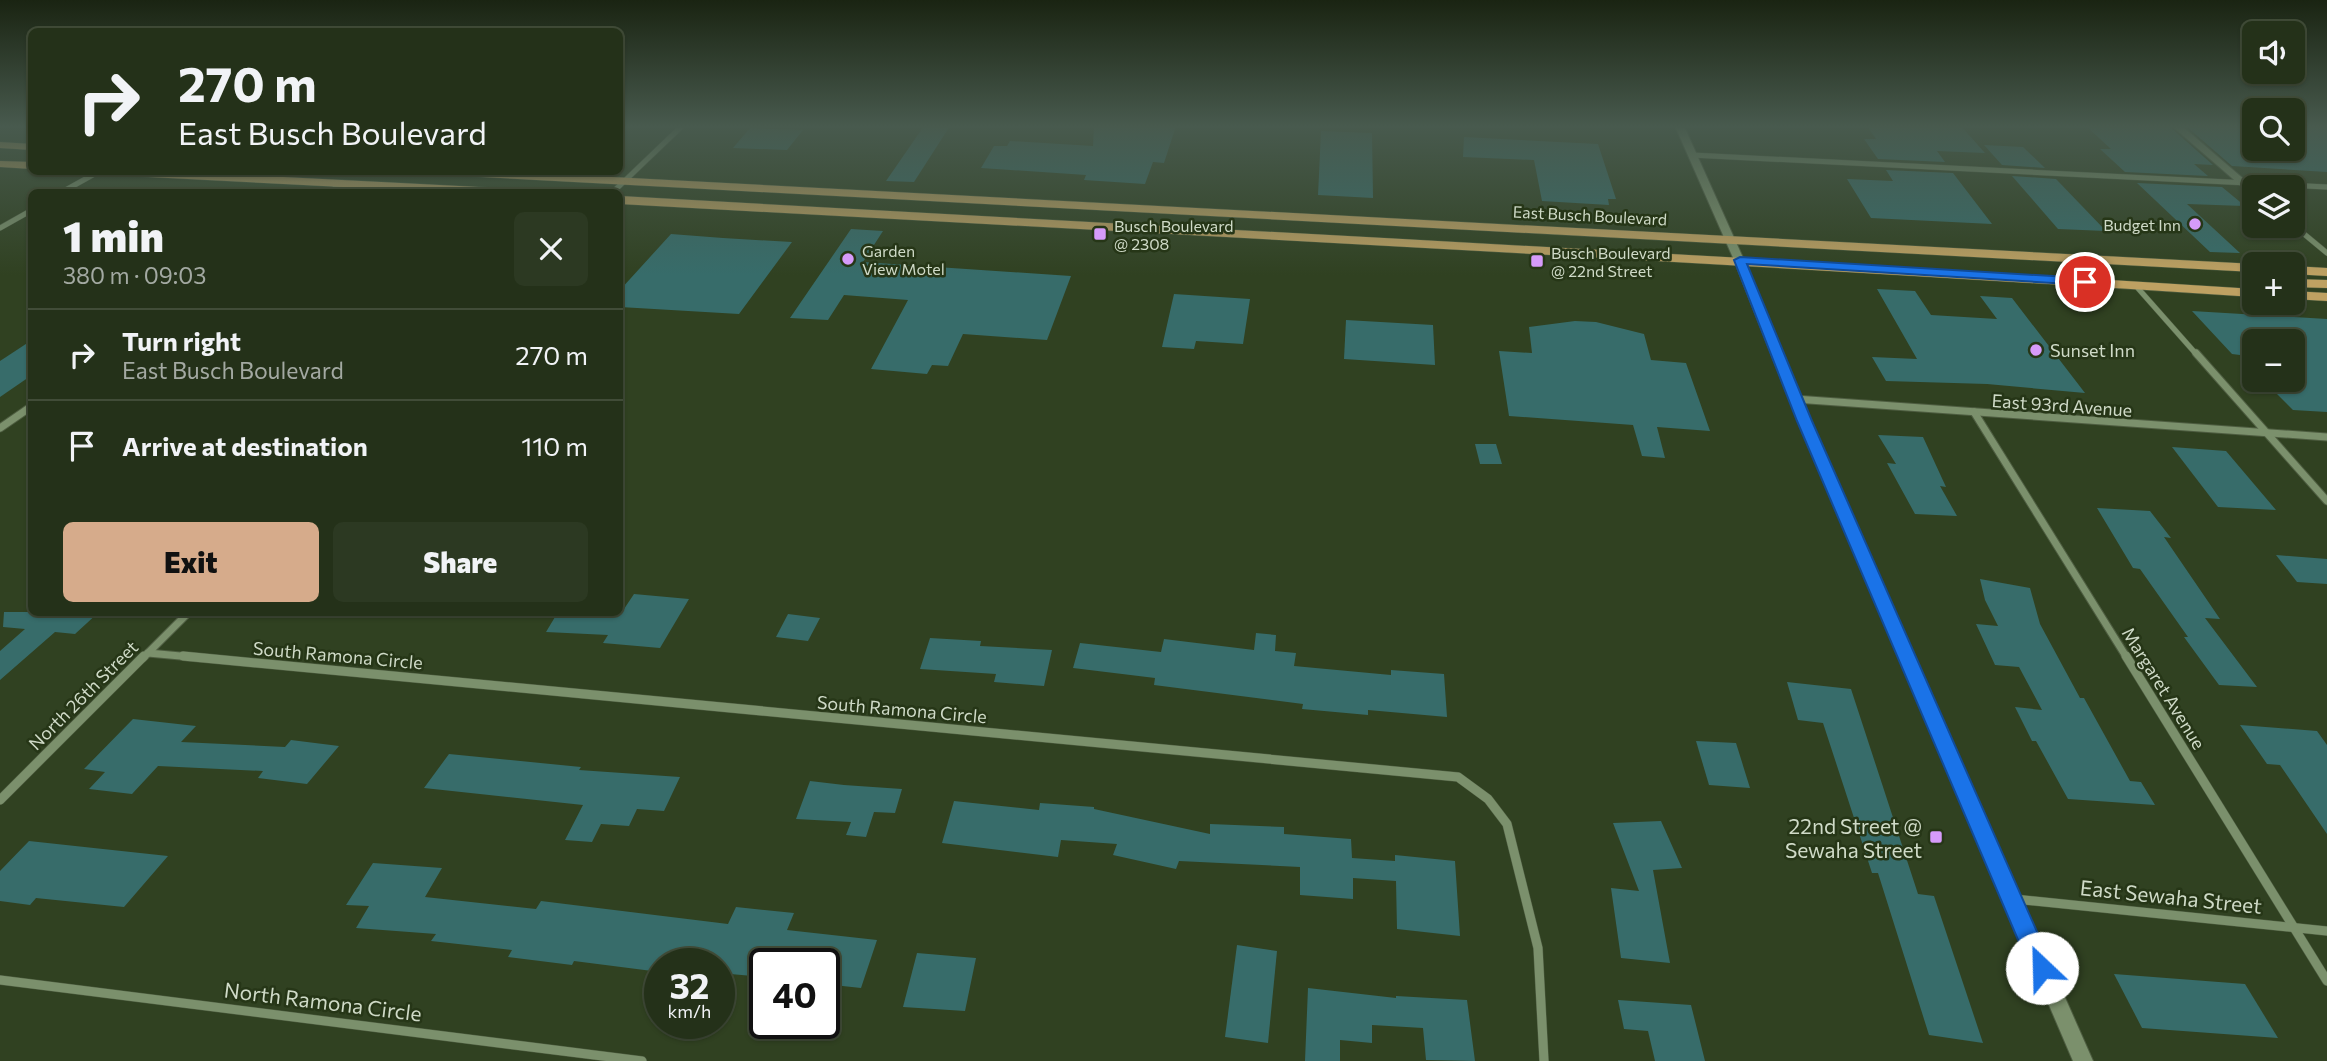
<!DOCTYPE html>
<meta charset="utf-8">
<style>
:root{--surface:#243119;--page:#2c3922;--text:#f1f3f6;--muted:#a3a9a2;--line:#414c38;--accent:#d6ab8b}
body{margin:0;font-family:Commissioner,sans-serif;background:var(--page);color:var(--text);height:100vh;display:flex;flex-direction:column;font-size:26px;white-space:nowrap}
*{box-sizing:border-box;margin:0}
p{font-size:23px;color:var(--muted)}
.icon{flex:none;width:38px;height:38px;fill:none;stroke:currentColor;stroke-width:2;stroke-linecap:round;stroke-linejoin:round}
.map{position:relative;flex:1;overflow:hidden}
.drawer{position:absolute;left:28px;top:189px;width:595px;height:427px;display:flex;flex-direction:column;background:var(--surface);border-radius:10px;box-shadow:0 2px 5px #0004,0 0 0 2px var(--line)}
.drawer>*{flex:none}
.guide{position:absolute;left:28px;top:28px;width:595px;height:147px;border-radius:10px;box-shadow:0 2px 5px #0004,0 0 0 2px var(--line);background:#243119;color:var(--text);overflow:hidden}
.tools{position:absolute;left:2242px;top:21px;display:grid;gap:14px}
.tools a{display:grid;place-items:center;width:63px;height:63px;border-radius:10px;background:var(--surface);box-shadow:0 2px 5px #0004,0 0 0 2px var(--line);font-size:35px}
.speed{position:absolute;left:644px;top:948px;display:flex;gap:14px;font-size:35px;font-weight:700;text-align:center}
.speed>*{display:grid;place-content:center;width:91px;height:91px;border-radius:50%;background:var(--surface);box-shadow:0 2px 5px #0004,0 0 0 2px var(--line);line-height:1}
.speed small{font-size:18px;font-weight:400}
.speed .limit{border:4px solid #111;border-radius:10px;background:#fff;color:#111}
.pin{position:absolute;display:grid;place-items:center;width:60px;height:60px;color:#fff;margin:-30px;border:4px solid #fff;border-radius:50%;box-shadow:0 2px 7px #0007}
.me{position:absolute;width:77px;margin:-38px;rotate:336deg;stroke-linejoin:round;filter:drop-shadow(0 0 5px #0008)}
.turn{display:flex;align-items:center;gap:24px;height:147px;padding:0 35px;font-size:32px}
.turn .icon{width:91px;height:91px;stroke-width:2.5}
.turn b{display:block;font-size:49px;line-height:60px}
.round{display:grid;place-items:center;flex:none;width:74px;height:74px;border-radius:10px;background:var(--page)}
.summary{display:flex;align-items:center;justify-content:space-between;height:119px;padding:0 35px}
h1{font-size:42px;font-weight:800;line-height:52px}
.button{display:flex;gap:14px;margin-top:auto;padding:14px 35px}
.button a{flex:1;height:80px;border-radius:10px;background:var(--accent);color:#111;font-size:28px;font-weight:800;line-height:80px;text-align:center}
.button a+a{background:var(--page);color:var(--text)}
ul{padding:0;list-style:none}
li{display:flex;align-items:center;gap:21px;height:91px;padding:0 35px;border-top:2px solid var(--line)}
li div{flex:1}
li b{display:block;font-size:26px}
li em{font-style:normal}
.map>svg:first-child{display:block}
.building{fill:#376c6a}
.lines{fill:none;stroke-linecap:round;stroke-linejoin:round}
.street-far2-casing{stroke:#4e5d41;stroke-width:6}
.street-far1-casing{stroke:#4e5d41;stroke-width:9}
.street-casing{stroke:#4e5d41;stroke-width:10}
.secondary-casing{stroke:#4e5d41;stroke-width:2}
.primary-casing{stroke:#4e5d41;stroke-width:1}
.street-far2{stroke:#7b906c;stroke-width:5}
.street-far1{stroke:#7b906c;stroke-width:7}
.street{stroke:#7b906c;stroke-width:9}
.secondary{fill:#7b906c;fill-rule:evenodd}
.primary{fill:#bea162;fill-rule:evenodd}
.route{fill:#1a73e8;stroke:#114b97;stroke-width:2}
.poi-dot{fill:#d69bfa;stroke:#263617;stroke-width:2.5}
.labels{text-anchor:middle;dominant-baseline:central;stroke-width:5;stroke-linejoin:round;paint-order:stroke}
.far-street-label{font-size:16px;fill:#cfdac7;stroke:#263617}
.far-poi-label{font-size:16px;fill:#cfdac7;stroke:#263617;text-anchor:start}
.poi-label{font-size:18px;fill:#cfdac7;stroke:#263617;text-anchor:start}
.street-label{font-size:18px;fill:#cfdac7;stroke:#263617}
.near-poi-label{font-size:21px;fill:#cfdac7;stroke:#263617;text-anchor:end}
.near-street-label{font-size:21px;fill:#cfdac7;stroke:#263617}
</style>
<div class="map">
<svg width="2327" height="1061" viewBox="0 0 2327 1061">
<rect width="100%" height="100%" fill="#304121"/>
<g class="building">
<path d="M924,126H950L914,182L886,181Z"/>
<path d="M1094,126H1176L1164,163L1153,162L1145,184L1084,180L1086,175L981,168L994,146H1007L1010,141L1093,146Z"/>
<path d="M1867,126H1961L1985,153L1937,151L1945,162L1878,159L1864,139H1876Z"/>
<path d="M2086,126H2169L2213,165L2194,164L2208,176L2125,172L2100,149H2111Z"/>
<path d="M2186,126H2254V149H2292V126H2327V172L2232,166Z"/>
<path d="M750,128L803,130L787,150L733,148Z"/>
<path d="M1321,131L1372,133L1373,198L1318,195Z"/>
<path d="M1464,137L1598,144L1616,199H1608L1609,205L1542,201L1534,160L1463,157Z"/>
<path d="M1984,145L2023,147L2045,168L2002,165Z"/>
<path d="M1886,170L1953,173L1992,224L1871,218L1847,179L1893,181Z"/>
<path d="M2012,176L2056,179L2106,231L2058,229Z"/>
<path d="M2137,183L2222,187L2245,206L2187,204L2240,253L2210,252Z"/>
<path d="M851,229L883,231L863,262L1071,276L1047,340L963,334L948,366L932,365L927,374L871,369L908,300L844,295L828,320L790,318Z"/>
<path d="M671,234L723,238L792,242L739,314L620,307V290Z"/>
<path d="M1877,289L1915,291L1931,315L1997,319L1980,296L2012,298L2085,393L1987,384L1886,381L1872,357L1917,359Z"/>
<path d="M1174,294L1250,299L1243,344L1196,341L1194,349L1162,347Z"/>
<path d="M2192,311L2327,319V412L2293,410L2263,380H2292V341H2254V370L2240,355L2232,354Z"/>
<path d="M1346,320L1433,325L1435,365L1344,359Z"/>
<path d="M1575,321L1596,322L1644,334L1651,360L1686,363L1710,431L1657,427L1665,458L1642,456L1633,425L1509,416L1499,351L1532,353L1529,327Z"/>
<path d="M32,340V375L0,397V361Z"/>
<path d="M1878,435L1923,437L1946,487L1940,486L1957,516L1915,514L1887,463L1896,464Z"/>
<path d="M1475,444H1496L1502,464H1480Z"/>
<path d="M2172,447L2226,451L2276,510L2218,507Z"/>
<path d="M2097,508L2150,511L2171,538L2164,537L2220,619L2205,618L2257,687L2219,685L2184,637H2188L2140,569L2133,568Z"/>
<path d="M2276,555L2327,559V584L2297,582Z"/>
<path d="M1980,579L2030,588L2040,624L2080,698H2084L2130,781L2141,782L2155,805L2068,799L2036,741H2032L2015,707L2042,710L2019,667L1995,665L1976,624L1998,626L1985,600Z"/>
<path d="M634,594L689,599L660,648L603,643L608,635L546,632L558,612H622Z"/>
<path d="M4,612H99L75,634L55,632L0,680V651L25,629L3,627Z"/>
<path d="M788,614L820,618L808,641L776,637Z"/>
<path d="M1256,633L1276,635L1275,651L1296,653L1294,666L1391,675V670L1444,674L1447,717L1368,710V715L1302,709L1303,704L1154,685L1155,678L1073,668L1080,643L1161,652L1164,639L1254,650Z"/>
<path d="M930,638L981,641L980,646L1052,650L1044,686L994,682L996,674L920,669Z"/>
<path d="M1787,682L1851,689L1918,894L1934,896L1983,1043L1929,1035L1878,873H1872L1823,723L1798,720Z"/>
<path d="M133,719L196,726L181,742L285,747L291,740L339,746L307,784L258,778L263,771L158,766L132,794L89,789L105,772L84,769Z"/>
<path d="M2240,725L2317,731L2327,745V834L2280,765L2267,764Z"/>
<path d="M1696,741L1736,743L1750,788L1709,785Z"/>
<path d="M449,754L581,767L579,770L680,777L664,811L637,809L629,826L601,824L592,842L565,840L583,805L424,788Z"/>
<path d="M810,781L844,785L902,789L895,813L874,812L866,837L846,835L851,822L796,819Z"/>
<path d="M954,801L1039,810L1040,803L1094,807V809L1210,834V824L1284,827V834L1351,839L1352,858L1395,861V855L1455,861L1460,936L1397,929L1396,881L1353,878V899L1300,895V867L1179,861L1176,869L1113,855L1117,844L1061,840L1058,857L942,843Z"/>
<path d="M1661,821L1682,868L1653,870L1670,963L1621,958L1611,888L1639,891L1613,823Z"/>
<path d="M29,841L103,849L168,856L124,907L36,898L30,905L0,901V871Z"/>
<path d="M373,863L442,868L425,897L536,909L541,901L728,924L736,907L794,913L787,930L877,940L861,988L824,984V964H765V977L719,973V964H660V972L574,961L572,965L508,957L512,950L431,941L436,934L356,928L369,906L346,905Z"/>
<path d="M1237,945L1277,951L1268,1043L1225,1037Z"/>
<path d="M917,953L976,958L965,1011L903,1007Z"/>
<path d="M2114,974L2245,984L2278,1038L2142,1028Z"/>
<path d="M1308,988L1396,998V996L1467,1000L1475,1061L1426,1060L1423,1028L1372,1025V1043L1340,1040V1061H1305Z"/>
<path d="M1618,1000L1691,1005L1705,1061H1655L1648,1031L1624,1029Z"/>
</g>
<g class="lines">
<defs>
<g id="street-far2">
<path d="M1692,155L2327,187"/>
<path d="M2243,183L2254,192"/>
<path d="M62,192L98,172"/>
<path d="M329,192L342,183"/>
<path d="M613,192L682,126"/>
<path d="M2292,224L2327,253"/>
<path d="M0,228L32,210"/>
<path d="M2136,286L2197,355"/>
</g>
<g id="street-far1">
<path d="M2196,353L2327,501"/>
<path d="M1795,399L2327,437"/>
<path d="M1974,412L2127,658"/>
<path d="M0,428L32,406"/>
<path d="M148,653L202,658"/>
<path d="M143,658L189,612"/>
</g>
<g id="street">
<path d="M183,656L1458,777L1488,799L1507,824L1538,948L1544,1061"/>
<path d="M2126,656L2327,981"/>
<path d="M0,800L144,656"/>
<path d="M2014,899L2327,931"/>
<path d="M0,980L642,1061"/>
</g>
<g id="secondary">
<path d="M1675,126H1684L1744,260L1801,399L2093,1061H2073L1789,399L1734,260Z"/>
<path d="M2172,126H2182L2246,181V185H2240Z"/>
</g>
<g id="primary">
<path d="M0,142L32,144V150L0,148Z"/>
<path d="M0,161L32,162V169L0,167Z"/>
<path d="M123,172H185L498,188L504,192H441L129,176Z"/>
<path d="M457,172H517L2255,264L2254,272L687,188L463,176Z"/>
<path d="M620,196C1165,227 1710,254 2254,289V297C1710,262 1165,234 620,204Z"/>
<path d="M2292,266L2327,268V276L2292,274Z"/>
<path d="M2292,279L2327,280V288L2292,287Z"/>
<path d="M2292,291L2327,293V301L2292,299Z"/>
</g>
</defs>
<use href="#street-far2" class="street-far2-casing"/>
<use href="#street-far1" class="street-far1-casing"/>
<use href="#street" class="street-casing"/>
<use href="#secondary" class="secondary-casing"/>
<use href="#primary" class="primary-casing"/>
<use href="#street-far2" class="street-far2"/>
<use href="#street-far1" class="street-far1"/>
<use href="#street" class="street"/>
<use href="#secondary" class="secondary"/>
<use href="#primary" class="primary"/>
</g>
<linearGradient id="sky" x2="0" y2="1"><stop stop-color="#1a2412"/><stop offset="0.46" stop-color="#485a4e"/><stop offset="1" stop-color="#485a4e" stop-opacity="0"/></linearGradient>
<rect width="2327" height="275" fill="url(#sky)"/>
<path class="route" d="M1740,257L2085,278L2091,282L2085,285L1747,264L1812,421L2053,968L2049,975L2042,978L2034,975L2030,968L1797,421L1734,260Z"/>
<g class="poi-dot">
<circle cx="2195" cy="224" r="7"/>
<rect x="1093" y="227" width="14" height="14" rx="3.5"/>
<circle cx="848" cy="259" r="7"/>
<rect x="1530" y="254" width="14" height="14" rx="3.5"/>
<circle cx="2036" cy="350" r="7"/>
<rect x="1929" y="830" width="14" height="14" rx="3.5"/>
</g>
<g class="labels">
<g class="far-street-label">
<text transform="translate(1590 215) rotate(3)">East Busch Boulevard</text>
</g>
<g class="far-poi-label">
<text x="2181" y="224" text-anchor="end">Budget Inn</text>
<text x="1114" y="225">Busch Boulevard<tspan x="1114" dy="18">@ 2308</tspan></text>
<text x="862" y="250">Garden<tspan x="862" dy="18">View Motel</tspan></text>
<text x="1551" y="252">Busch Boulevard<tspan x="1551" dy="18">@ 22nd Street</tspan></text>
</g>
<g class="poi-label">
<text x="2050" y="350">Sunset Inn</text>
</g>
<g class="street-label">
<text transform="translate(2062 405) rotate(4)">East 93rd Avenue</text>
<text transform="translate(338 655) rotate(5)">South Ramona Circle</text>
<text transform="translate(2164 688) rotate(58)">Margaret Avenue</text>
<text transform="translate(83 695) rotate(-45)">North 26th Street</text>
<text transform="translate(902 709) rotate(5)">South Ramona Circle</text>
</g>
<g class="near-poi-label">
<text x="1922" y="825">22nd Street @<tspan x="1922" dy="24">Sewaha Street</tspan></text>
</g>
<g class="near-street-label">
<text transform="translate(2171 896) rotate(6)">East Sewaha Street</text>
<text transform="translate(323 1001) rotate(7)">North Ramona Circle</text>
</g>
</g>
</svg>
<div class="tools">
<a><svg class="icon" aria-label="sound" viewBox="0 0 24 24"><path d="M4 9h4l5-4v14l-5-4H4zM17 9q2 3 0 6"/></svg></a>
<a><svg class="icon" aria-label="search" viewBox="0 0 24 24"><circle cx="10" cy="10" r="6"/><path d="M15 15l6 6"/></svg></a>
<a><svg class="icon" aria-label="layers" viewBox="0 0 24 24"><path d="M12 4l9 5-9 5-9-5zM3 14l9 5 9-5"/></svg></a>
<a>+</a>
<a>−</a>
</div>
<div class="speed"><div>32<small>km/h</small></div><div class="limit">40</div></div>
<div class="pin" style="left:2085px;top:282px;background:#d93025"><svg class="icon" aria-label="arrive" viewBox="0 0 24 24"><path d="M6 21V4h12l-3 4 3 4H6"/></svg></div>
<svg class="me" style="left:2042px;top:968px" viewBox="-20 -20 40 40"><circle r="19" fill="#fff"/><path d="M0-13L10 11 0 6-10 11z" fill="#1a73e8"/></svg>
<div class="guide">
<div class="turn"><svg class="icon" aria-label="right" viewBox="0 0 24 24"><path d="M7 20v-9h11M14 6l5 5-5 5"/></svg><div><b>270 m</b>East Busch Boulevard</div></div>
</div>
<section class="drawer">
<div class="summary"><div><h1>1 min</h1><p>380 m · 09:03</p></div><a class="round"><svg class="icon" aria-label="close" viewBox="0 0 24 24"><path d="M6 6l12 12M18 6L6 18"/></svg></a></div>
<ul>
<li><svg class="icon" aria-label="right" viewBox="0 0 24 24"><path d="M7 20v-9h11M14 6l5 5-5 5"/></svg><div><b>Turn right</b><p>East Busch Boulevard</p></div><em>270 m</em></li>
<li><svg class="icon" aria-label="arrive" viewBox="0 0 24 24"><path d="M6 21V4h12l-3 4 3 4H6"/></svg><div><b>Arrive at destination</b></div><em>110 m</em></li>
</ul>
<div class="button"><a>Exit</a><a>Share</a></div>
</section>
</div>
